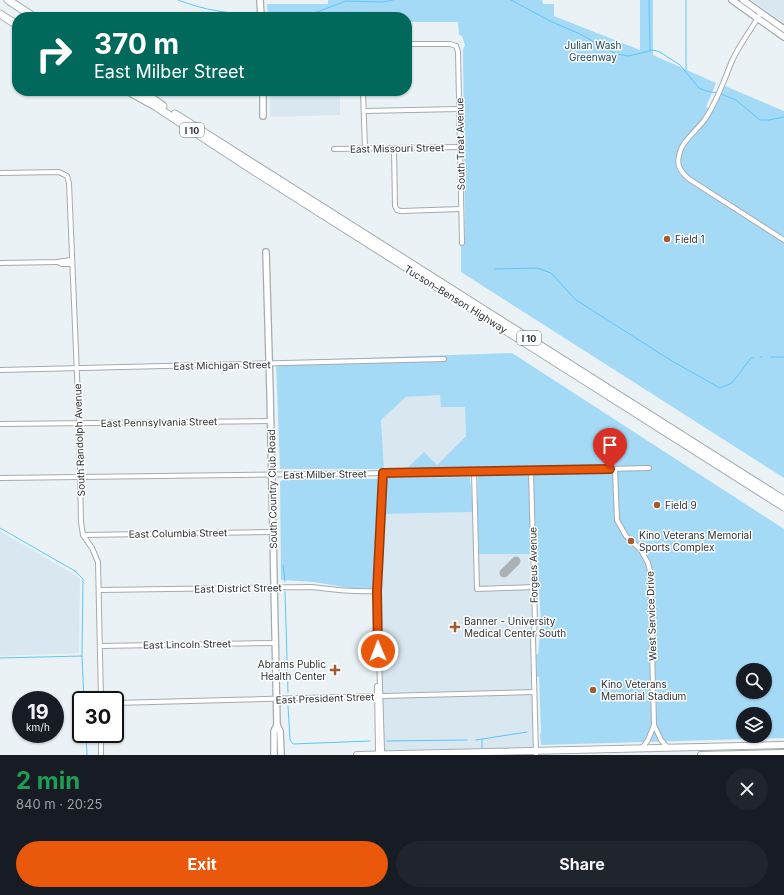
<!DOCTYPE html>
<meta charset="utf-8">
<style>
:root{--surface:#171b24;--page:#20242c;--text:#f1f3f6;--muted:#9ea1a6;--accent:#ea580c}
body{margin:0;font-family:Inter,sans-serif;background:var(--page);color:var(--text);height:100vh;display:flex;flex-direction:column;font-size:15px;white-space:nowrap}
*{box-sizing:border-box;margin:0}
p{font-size:13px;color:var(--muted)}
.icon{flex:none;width:22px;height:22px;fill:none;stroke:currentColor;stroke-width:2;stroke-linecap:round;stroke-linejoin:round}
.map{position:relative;height:755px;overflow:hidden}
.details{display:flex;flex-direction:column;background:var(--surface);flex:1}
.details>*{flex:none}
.guide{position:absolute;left:12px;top:12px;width:400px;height:84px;border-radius:16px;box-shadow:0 1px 3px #0004;background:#00695c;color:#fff;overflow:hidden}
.controls{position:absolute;left:736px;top:663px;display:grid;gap:8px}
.controls a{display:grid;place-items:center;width:36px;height:36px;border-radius:50%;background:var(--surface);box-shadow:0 1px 3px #0004;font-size:20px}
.speed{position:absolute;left:12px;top:691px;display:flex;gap:8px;font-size:20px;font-weight:700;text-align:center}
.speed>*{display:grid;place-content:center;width:52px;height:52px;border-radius:50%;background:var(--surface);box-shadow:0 1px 3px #0004;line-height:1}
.speed small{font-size:10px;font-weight:400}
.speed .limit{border:2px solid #111;border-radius:6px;background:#fff;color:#111}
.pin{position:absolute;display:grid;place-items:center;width:34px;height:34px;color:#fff;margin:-41px -17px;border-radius:50% 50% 50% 0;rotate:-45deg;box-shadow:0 0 4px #0007}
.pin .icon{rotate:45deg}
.me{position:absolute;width:44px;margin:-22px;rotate:359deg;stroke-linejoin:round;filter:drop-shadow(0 0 3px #0008)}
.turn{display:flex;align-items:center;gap:14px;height:84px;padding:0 16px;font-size:18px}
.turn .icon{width:52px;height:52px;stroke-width:2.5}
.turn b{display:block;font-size:28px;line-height:34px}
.round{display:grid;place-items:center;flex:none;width:42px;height:42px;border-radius:21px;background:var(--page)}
.headline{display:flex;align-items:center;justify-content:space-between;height:68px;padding:0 16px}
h1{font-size:24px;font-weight:700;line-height:30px;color:#1e9e55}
.button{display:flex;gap:8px;margin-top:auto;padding:8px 16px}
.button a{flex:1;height:46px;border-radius:24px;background:var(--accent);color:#fff;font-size:16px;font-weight:700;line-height:46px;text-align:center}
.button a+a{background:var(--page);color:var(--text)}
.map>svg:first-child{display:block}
.built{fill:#d9e7f0}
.green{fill:#a5daf7;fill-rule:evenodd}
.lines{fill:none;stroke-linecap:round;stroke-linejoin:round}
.stream{stroke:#5cc6fa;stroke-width:1}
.taxiway{stroke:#aab0b3;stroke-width:9}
.street-casing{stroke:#a4abaf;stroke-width:6}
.secondary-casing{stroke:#a4abaf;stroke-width:8}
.primary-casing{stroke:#a4abaf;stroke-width:8}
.highway-casing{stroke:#a4abaf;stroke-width:9}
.street{stroke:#fff;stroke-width:4}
.secondary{stroke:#fff;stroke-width:5.5}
.primary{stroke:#fff;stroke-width:6}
.highway{stroke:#fff;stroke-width:7}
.route-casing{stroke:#983908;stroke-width:10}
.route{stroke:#ea580c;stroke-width:7}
.poi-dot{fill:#a15d2e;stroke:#fdfeff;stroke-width:1.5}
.labels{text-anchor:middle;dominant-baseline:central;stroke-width:3;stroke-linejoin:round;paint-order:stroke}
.shield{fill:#fdfeff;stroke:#6d6f71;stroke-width:1}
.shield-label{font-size:9px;font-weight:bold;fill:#2f3234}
.park-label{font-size:10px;fill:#18445a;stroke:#fdfeff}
.street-label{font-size:10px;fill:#2f3234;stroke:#fdfeff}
.poi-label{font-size:10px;fill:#2f3234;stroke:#fdfeff;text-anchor:start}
</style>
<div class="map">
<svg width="784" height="755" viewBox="0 0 784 755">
<rect width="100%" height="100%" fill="#eaf2f6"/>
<g class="built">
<path d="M752,0H784V23Z"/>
<path d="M270,91H340V115L270,117Z"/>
<path d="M440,395L465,407L466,435L437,465L423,453L406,469H384L381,420L406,397Z"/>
<path d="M473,512L474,554H529L532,618L530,635L533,748L384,750L378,589L384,514Z"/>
<path d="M0,531L80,578L79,653L0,656Z"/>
</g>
<g class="green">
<path d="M328,0H542L543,4H554V16L640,50V0H653V55L716,83L706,107L713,111L725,86L784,111V478L461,272V245H465L463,50L465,45L462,36L459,35L458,22H407V17H268L267,4H328Z"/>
<path d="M512,353L784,529V738L541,745L540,734L541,732L539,677H537L536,654H538L541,624L537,554H479L477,512L478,468L406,469L424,452L437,465L466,436L465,407H441L440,395L406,397L381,420L384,469H280L276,361ZM743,670H765V692H743ZM743,714H765V736H743Z"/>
<path d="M470,477L473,512L384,514L387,478Z"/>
<path d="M284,479H379L378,514L372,588H349L314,582L281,580L280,482Z"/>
</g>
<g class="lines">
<g class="stream">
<path d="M178,0C204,10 232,15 259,14"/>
<path d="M511,0L552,22L580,34L616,54L629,56L653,50L660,52L680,65L699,88L706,91L718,93"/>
<path d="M649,0L650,51"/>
<path d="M263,14H300L317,12L346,1L382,2L393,0"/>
<path d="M686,71V0"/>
<path d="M721,94L736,100L760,120H769L784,117"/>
<path d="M495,269L537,268L551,273L576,300L672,361L720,388L732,383L751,358H753"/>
<path d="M760,357H762"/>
<path d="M771,357H784"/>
<path d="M0,528L75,571L83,579L82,656"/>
<path d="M283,565L285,582"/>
<path d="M285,592L288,692"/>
<path d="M0,658L82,656L84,700"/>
<path d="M288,706L290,740L293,744L370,741"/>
<path d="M86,734L87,755"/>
<path d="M476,740L527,732"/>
<path d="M482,740V749"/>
<path d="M387,741L467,740"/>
</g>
<path class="taxiway" d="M504,573L516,561"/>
<defs>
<g id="street">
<path d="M759,16C750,31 739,45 732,61C724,80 717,102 705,119C697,131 681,141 679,156C676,166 682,173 689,179L784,240"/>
<path d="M407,45L409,44H450L456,46"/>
<path d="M456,46L458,52L462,243"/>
<path d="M363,91L365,149"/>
<path d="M364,111L459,109"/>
<path d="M394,148L395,206L397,210L401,211L461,209"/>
<path d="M334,149L460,147"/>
<path d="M0,173L59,172L67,176L69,183L79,423L81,522L83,535L92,548L98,562L101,700"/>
<path d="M58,262L62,264H71"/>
<path d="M0,263L57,262L71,260"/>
<path d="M0,370L444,359"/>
<path d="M0,424L270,421"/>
<path d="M615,469L617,520L626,536L641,550L648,563L650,571L654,725L661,740L668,748"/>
<path d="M531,471L535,623L533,638L536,755"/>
<path d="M474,472L477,589L534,587"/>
<path d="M0,478L474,472L649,468"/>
<path d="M83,535L272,532"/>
<path d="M99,590L312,587C334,590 355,592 377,591"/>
<path d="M100,646L275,643"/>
<path d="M377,686L378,751L380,754"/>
<path d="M115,703L534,692"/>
<path d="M101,734V755"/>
<path d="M642,748L648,740L654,725"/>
<path d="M380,755L382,750L377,591L383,473"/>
</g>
<g id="secondary">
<path d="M260,0L261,17"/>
<path d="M732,0L784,37"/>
<path d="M743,0L784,29"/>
<path d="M263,91V116"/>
<path d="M266,252L270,392L277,725L274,731V755"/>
<path d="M277,725L280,731L281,755"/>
</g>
<g id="primary">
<path d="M357,755L784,745"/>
<path d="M701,755L784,753"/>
</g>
<g id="highway">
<path d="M8,0L34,17"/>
<path d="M0,14L17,25"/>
<path d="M128,91L155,106L254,171L784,507"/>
<path d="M142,91L163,106"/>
<path d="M175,114L784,500"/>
</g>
</defs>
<use href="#street" class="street-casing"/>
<use href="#secondary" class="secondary-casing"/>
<use href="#primary" class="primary-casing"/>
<use href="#highway" class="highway-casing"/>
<use href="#street" class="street"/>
<use href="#secondary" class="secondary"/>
<use href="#primary" class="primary"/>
<use href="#highway" class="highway"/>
</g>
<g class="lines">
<defs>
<path id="route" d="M378,651L377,591L383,473L610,469"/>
</defs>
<use href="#route" class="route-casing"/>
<use href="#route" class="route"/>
</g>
<g class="poi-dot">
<circle cx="667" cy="239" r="4"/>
<circle cx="657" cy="505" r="4"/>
<circle cx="631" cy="541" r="4"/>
<path d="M453 621h4v4h4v4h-4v4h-4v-4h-4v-4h4z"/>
<path d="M333 664h4v4h4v4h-4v4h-4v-4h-4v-4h4z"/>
<circle cx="593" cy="690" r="4"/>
</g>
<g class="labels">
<g class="shield">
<rect x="180" y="123" width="24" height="14" rx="3"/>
<rect x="517" y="331" width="24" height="14" rx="3"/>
</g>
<g class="shield-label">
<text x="192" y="130">I 10</text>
<text x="529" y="338">I 10</text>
</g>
<g class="park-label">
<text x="593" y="45">Julian Wash<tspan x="593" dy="12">Greenway</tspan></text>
</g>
<g class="street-label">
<text transform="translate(460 144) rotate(-91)">South Treat Avenue</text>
<text transform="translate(397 148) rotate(-1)">East Missouri Street</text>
<text transform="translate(456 299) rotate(32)">Tucson–Benson Highway</text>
<text transform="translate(222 365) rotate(-1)">East Michigan Street</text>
<text transform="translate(159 422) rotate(-1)">East Pennsylvania Street</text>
<text transform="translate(79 440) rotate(-92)">South Randolph Avenue</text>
<text transform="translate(325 474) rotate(-1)">East Milber Street</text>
<text transform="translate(272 489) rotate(-91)">South Country Club Road</text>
<text transform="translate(178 533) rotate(-1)">East Columbia Street</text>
<text transform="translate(533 565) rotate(-91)">Forgeus Avenue</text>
<text transform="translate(238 588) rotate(-1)">East District Street</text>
<text transform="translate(651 616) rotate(-92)">West Service Drive</text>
<text transform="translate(187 644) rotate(-1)">East Lincoln Street</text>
<text transform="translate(325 698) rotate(-2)">East President Street</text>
</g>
<g class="poi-label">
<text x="675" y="239">Field 1</text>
<text x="665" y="505">Field 9</text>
<text x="639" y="535">Kino Veterans Memorial<tspan x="639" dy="12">Sports Complex</tspan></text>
<text x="464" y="621">Banner - University<tspan x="464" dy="12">Medical Center South</tspan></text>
<text x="326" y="664" text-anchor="end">Abrams Public<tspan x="326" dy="12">Health Center</tspan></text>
<text x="601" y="684">Kino Veterans<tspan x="601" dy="12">Memorial Stadium</tspan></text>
</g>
</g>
</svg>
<div class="controls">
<a><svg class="icon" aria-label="search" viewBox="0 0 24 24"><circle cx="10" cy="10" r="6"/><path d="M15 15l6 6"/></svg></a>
<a><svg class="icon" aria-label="layers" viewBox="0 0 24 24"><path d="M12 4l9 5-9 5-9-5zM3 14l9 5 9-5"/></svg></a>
</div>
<div class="speed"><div>19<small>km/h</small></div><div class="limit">30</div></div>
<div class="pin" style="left:610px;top:469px;background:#d93025"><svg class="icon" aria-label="arrive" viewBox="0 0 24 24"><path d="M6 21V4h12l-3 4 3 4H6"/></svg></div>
<svg class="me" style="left:378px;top:651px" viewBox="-20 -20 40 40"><circle r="17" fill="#ea580c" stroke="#fff" stroke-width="3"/><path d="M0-11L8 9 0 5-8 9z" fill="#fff"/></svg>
<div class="guide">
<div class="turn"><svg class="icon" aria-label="right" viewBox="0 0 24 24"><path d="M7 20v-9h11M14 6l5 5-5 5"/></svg><div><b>370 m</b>East Milber Street</div></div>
</div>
</div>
<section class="details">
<div class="headline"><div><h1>2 min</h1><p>840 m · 20:25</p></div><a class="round"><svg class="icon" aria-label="close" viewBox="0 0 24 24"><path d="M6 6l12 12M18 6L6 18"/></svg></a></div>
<div class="button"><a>Exit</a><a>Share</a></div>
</section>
